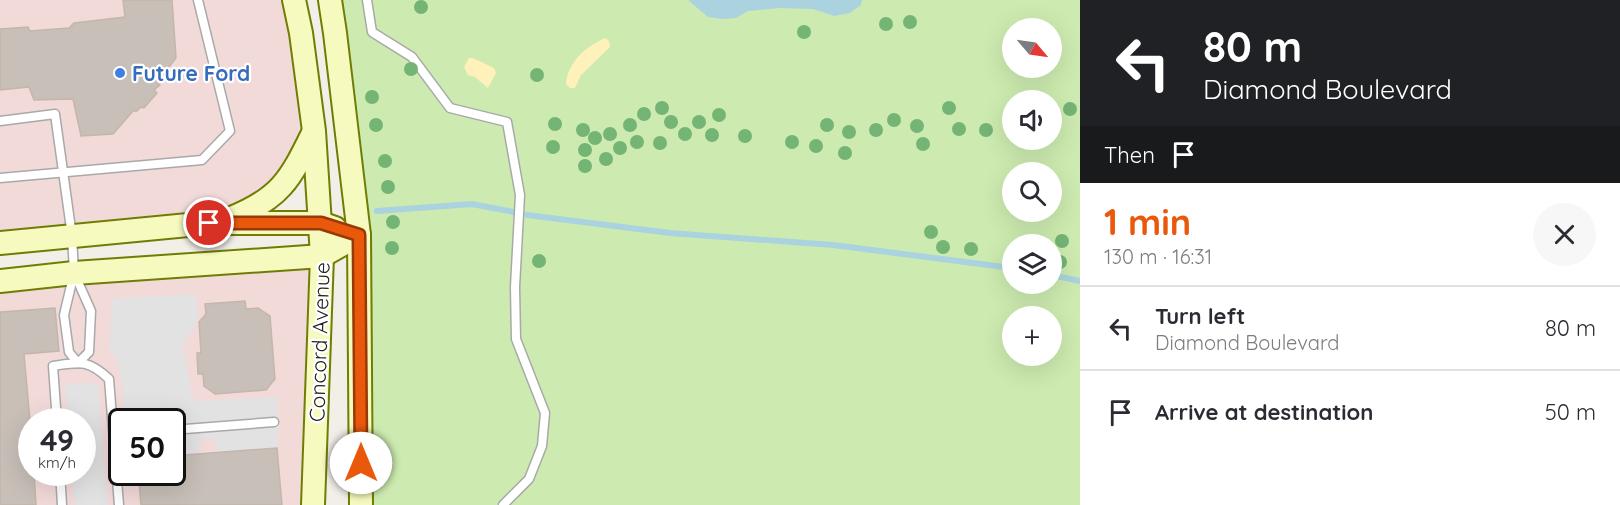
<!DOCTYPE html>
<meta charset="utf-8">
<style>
:root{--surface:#fff;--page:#f7f7f7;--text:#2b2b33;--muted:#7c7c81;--line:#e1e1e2;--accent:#ea580c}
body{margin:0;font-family:Quicksand,sans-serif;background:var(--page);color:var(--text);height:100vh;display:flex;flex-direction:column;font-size:22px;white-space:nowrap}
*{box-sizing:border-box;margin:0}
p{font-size:20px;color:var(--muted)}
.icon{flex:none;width:33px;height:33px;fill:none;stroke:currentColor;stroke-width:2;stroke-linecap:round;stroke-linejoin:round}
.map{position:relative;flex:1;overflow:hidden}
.details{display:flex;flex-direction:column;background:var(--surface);width:540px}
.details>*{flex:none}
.guide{background:#202124;color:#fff;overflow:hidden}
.needle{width:39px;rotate:119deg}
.controls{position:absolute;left:1002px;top:18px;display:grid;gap:12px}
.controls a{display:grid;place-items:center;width:60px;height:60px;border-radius:50%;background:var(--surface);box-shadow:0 6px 24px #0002;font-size:30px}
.speed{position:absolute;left:18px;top:408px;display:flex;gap:12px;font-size:30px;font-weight:700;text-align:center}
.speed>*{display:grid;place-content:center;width:78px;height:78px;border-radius:50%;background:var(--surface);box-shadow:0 6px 24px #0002;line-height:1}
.speed small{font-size:15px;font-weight:400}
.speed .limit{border:3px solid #111;border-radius:9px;background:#fff;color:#111}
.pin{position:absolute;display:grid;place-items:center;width:51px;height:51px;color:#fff;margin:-26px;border:3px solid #fff;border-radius:50%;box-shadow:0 2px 6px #0007}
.me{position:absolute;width:66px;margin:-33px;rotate:0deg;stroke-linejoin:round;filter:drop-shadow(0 0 4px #0008)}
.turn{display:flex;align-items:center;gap:21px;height:126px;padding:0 24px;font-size:27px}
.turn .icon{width:78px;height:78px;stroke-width:2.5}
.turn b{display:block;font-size:42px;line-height:51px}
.then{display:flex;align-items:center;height:57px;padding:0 24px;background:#0003;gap:12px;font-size:22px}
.round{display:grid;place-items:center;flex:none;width:63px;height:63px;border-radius:32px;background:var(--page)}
.summary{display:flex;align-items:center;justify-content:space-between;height:102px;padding:0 24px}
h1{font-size:36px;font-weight:700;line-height:45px;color:var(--accent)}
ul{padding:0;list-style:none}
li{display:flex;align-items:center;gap:18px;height:84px;padding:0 24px;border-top:2px solid var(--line)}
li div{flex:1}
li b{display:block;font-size:22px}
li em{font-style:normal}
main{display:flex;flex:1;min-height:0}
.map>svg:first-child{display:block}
.commercial{fill:#f2dad9;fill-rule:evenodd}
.grass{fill:#cdebb0;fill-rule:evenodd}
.sand{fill:#fff1ba}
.parking{fill:#e2e2e2}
.water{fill:#aad3df}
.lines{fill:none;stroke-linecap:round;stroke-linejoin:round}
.stream{stroke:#aad3df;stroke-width:6}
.building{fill:#c7bfb8;stroke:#c4b6ab;stroke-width:1.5}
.lane-casing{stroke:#a9a9a9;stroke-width:11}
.secondary-casing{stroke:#707d05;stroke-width:26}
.lane{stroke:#fff;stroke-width:8}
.secondary{stroke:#f7fabf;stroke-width:22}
.tree{fill:#74b475}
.route-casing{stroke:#983908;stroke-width:15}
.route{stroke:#ea580c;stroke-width:10}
.shop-dot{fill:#3f7fe0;stroke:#fff;stroke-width:2}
.labels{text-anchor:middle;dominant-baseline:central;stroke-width:4.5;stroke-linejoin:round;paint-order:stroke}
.shop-label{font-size:21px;font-weight:bold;fill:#366cbe;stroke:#fff;text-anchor:start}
.street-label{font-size:21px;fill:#222;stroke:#fff}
</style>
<main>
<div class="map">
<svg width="1080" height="505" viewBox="0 0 1080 505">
<rect width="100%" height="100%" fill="#f2efe9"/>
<g class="commercial">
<path d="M0,0H287L294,37L301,138L289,167L256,202L209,223L0,243Z"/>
<path d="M322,256L313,505H0V281ZM32,422H82V472H32ZM122,422H172V472H122Z"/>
</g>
<path class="grass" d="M330,0H1080V505H361L359,235ZM1012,28H1052V68H1012ZM1012,100H1052V140H1012ZM1012,172H1052V212H1012ZM1012,244H1052V284H1012ZM1012,316H1052V356H1012Z"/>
<g class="sand">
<path d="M605,38L609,41L610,47L581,75L575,88H570L566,84C568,62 585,47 605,38Z"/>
<path d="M469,58H473L494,68L496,73L488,88L475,77L468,75L464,67Z"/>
</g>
<g class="parking">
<path d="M196,294L198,319L183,346L193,401L278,397V447L217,452L214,438L200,439L199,453L173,455L172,422L123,421V390L117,357L109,352L112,299Z"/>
<path d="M98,383L108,505H75L72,473L82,472V422L68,421L65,384Z"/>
</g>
<path class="water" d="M688,0H862L861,5L850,13L834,16L813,9L780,8L748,11L736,18L723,19L708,17Z"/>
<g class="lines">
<g class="stream">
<path d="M377,211L472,204L514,212"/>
<path d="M527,215L670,233L833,245L1012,268"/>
<path d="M1052,275L1080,281"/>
</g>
</g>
<g class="building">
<path d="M123,0H172L176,58L157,82L160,85L154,90L157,93L144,108L141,107L137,111H133L113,134L81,136L73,99L34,100L29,87L0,90V29L28,27L30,31L69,28L74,23L125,17Z"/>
<path d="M245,301L246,309L258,308L270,316L275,379L266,390L215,394L204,386L203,374H198L197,353H201L199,322L206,314L205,304Z"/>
<path d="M55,308L59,351L24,354L32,443V472H34L36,505H0V312Z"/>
<path d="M277,448L282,505H141L138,472H172V456Z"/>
</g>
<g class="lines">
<defs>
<g id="lane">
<path d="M367,0L372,32L412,57L450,108L507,122L520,195L515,287L516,339L545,413L542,446L529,479L503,505"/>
<path d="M0,121L55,114L72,236L74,273L64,315L69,352L78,363"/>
<path d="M0,178L202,160L230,131L198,0"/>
<path d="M75,275L91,311L89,352L78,363"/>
<path d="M57,422L53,366C80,362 88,359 109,379L119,505"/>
<path d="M172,430L274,422"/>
<path d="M60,472L62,505"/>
</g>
<g id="secondary">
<path d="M294,0L301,33L314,131L322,256L313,505"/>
<path d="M330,0L335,33L359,235L361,505"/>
<path d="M229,219C280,199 290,180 313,133"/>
<path d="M0,243L209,223H321L335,228"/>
<path d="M0,281L74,273L322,256L359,235"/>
</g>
</defs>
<use href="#lane" class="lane-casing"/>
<use href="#secondary" class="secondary-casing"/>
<use href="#lane" class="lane"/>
<use href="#secondary" class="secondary"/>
</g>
<g class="tree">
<circle cx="421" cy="7" r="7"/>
<circle cx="910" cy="22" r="7"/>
<circle cx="886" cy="24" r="7"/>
<circle cx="804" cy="32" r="7"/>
<circle cx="411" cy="69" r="7"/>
<circle cx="537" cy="75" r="7"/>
<circle cx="372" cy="97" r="7"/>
<circle cx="662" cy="108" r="7"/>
<circle cx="949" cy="108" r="7"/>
<circle cx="1070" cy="109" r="7"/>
<circle cx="644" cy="114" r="7"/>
<circle cx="719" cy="115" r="7"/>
<circle cx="894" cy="120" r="7"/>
<circle cx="671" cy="122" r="7"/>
<circle cx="699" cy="122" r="7"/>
<circle cx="555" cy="124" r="7"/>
<circle cx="376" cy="125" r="7"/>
<circle cx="630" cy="125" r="7"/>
<circle cx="827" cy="125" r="7"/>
<circle cx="917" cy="126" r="7"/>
<circle cx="959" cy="129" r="7"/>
<circle cx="583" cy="130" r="7"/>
<circle cx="876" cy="130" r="7"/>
<circle cx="986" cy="130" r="7"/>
<circle cx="849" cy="132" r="7"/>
<circle cx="610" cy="134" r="7"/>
<circle cx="685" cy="134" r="7"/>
<circle cx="712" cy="135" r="7"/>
<circle cx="745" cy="136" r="7"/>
<circle cx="595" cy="138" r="7"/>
<circle cx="637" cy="142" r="7"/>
<circle cx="792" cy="142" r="7"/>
<circle cx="660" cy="143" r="7"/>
<circle cx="923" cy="144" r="7"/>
<circle cx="816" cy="146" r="7"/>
<circle cx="553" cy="147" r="7"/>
<circle cx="620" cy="148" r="7"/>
<circle cx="585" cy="150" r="7"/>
<circle cx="845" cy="153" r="7"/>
<circle cx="606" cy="159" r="7"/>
<circle cx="385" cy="161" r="7"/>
<circle cx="585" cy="166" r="7"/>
<circle cx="388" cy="187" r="7"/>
<circle cx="393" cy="222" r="7"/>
<circle cx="931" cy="232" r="7"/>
<circle cx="1062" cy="241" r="7"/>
<circle cx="943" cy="247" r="7"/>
<circle cx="392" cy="248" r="7"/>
<circle cx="971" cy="249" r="7"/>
<circle cx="539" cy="261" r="7"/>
<circle cx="1060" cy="262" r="7"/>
</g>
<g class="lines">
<defs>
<path id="route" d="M209,223H321L359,235L361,463"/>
</defs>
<use href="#route" class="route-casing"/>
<use href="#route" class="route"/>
</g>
<circle class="shop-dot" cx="120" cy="73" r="6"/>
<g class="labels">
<g class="shop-label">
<text x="132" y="73">Future Ford</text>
</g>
<g class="street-label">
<text transform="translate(319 342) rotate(-88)">Concord Avenue</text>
</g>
</g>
</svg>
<div class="controls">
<a><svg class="needle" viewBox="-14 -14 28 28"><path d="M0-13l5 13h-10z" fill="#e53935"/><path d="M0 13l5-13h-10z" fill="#7c7c81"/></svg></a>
<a><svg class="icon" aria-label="sound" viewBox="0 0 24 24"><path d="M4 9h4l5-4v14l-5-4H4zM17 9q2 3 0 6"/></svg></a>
<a><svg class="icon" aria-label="search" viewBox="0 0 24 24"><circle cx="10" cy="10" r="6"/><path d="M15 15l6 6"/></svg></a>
<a><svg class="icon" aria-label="layers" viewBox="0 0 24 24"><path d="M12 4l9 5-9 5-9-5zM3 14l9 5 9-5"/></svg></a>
<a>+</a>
</div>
<div class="speed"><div>49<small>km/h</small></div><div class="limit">50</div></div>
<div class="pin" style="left:209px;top:223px;background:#d93025"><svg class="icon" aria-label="arrive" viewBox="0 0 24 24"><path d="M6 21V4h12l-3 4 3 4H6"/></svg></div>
<svg class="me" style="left:361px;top:463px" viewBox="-20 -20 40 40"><circle r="19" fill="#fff"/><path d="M0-13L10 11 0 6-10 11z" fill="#ea580c"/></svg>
</div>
<section class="details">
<div class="guide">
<div class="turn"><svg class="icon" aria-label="left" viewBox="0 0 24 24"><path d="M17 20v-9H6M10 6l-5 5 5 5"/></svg><div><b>80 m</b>Diamond Boulevard</div></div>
<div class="then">Then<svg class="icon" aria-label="arrive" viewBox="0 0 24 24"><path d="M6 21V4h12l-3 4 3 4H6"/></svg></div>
</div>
<div class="summary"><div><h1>1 min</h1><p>130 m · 16:31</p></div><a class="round"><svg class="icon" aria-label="close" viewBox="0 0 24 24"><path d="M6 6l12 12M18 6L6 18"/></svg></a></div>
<ul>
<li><svg class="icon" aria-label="left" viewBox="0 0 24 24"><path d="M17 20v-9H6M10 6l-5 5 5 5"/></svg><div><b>Turn left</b><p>Diamond Boulevard</p></div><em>80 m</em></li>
<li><svg class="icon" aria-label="arrive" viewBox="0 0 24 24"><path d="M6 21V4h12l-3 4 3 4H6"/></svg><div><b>Arrive at destination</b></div><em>50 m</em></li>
</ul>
</section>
</main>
